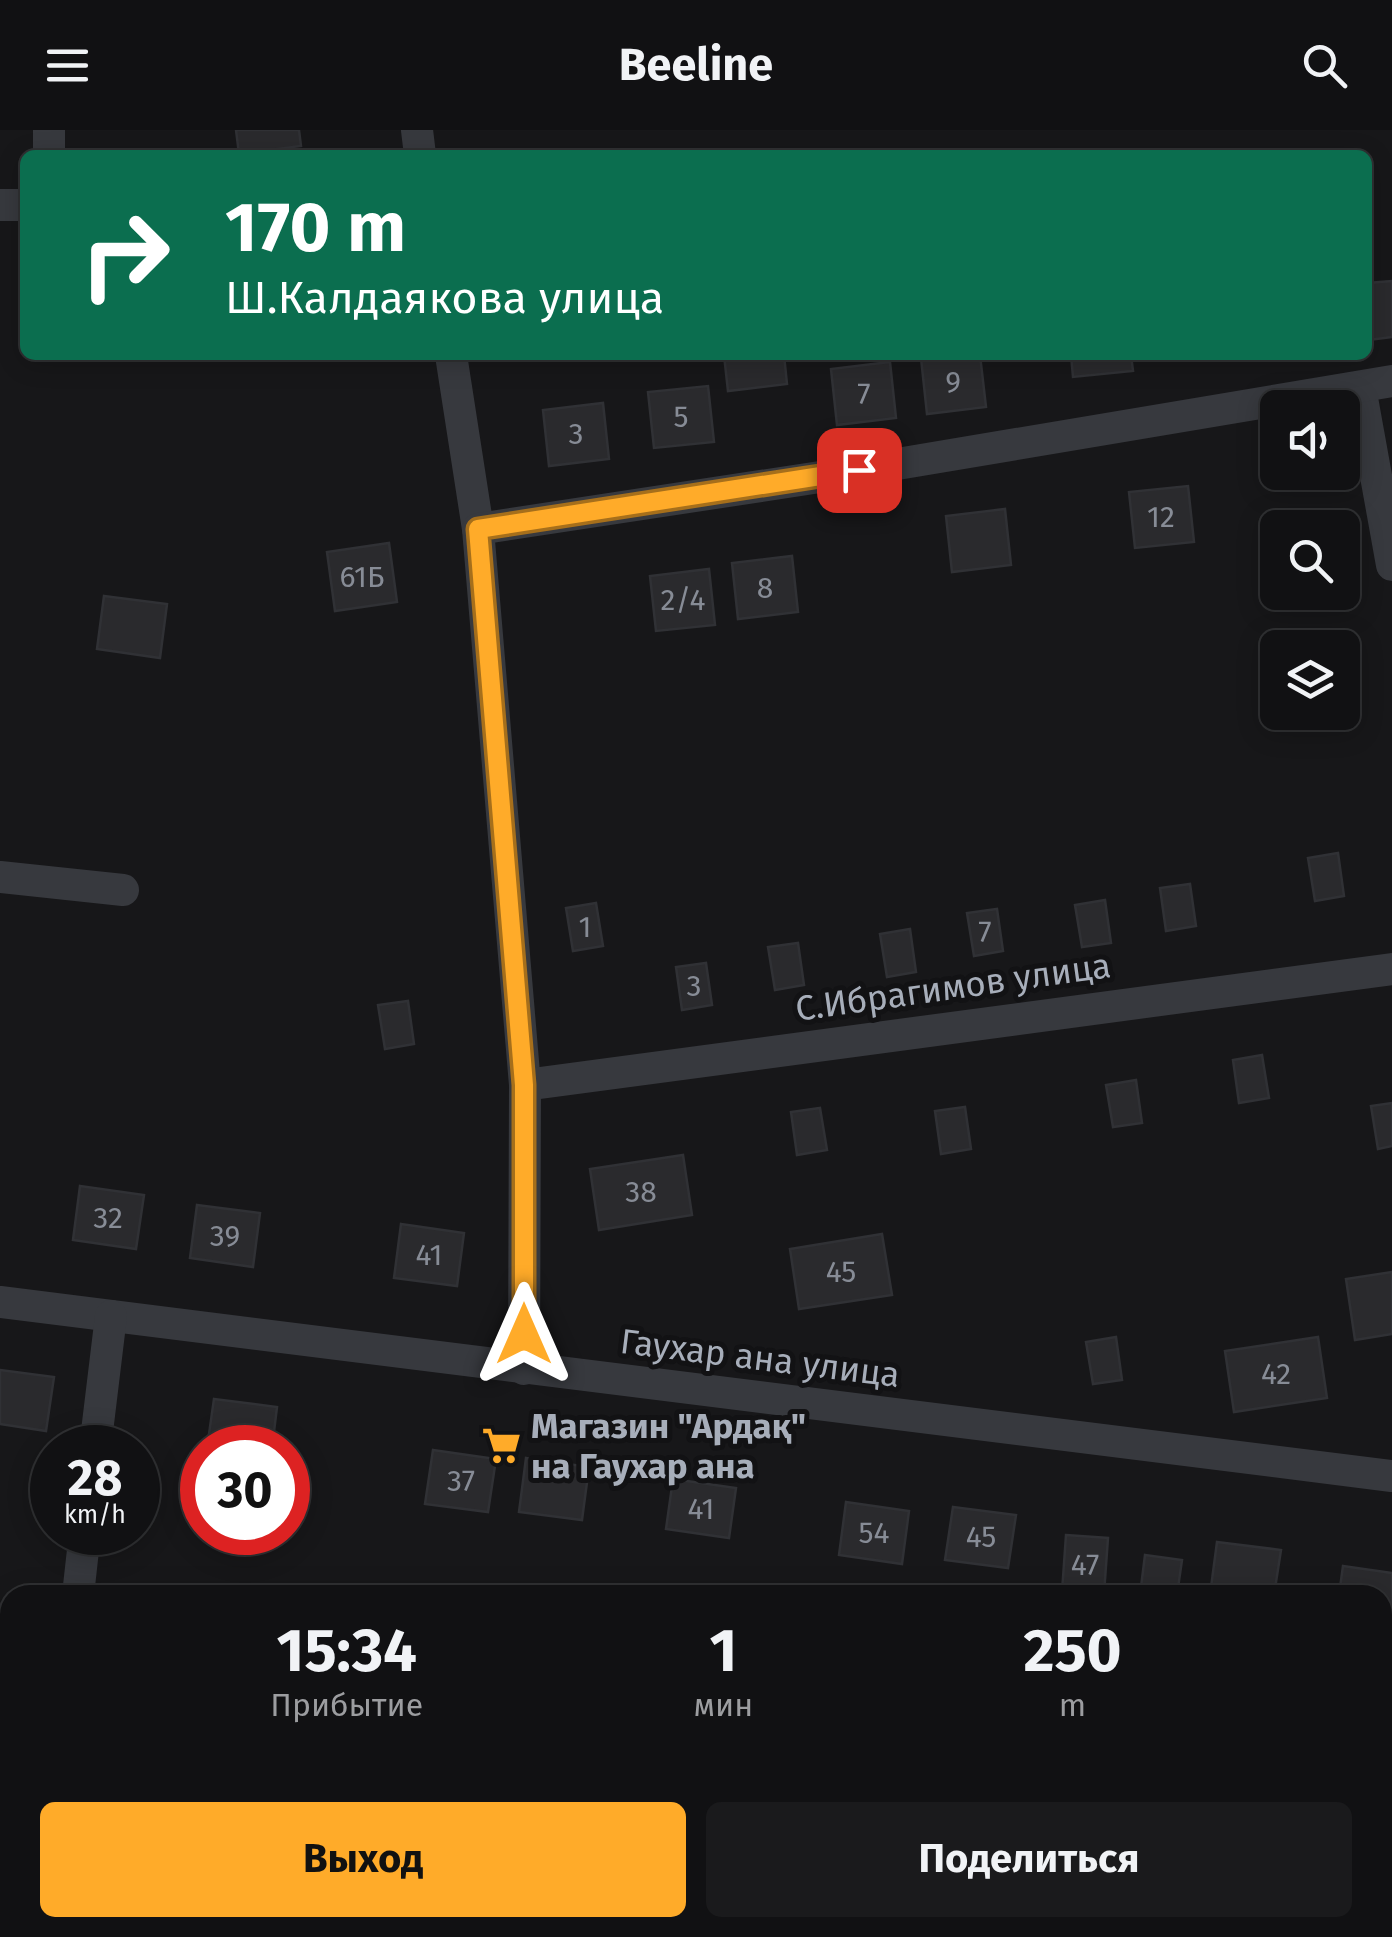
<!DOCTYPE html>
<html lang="ru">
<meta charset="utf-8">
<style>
:root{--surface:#111113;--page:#1a1a1c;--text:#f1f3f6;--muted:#9c9da0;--line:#303133;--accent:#ffab29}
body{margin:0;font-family:"Fira Sans",sans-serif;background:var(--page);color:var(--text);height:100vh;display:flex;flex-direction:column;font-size:38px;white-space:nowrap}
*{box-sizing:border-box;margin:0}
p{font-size:32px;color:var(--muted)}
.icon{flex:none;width:55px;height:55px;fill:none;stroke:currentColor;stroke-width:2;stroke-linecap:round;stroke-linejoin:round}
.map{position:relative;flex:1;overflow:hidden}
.details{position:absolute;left:0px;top:1455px;width:1392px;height:352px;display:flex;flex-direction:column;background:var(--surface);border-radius:30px 30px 0 0;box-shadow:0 5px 25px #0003,0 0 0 2px var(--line)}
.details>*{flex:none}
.guide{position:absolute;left:20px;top:20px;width:1352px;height:210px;border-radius:15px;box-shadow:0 5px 25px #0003,0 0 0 2px var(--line);background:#0b6e4f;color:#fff;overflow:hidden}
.buttons{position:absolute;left:1260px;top:260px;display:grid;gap:20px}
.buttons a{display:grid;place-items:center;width:100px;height:100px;border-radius:15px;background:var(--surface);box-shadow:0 5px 25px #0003,0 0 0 2px var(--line);font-size:50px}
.speed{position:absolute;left:30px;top:1295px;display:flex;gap:20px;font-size:50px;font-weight:700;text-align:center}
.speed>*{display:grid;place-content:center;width:130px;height:130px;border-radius:50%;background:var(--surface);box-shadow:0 5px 25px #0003,0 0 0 2px var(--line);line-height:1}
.speed small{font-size:25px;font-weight:400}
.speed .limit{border:15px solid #d22;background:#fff;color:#111}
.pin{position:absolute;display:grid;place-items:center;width:85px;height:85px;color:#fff;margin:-42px;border-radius:20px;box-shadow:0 5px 15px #0006}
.me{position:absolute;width:110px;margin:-55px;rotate:0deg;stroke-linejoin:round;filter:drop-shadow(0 0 8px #0008)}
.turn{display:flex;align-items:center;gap:35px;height:210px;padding:0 40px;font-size:45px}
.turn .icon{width:130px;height:130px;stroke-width:2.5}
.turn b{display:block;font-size:70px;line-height:85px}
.eta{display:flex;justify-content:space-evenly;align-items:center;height:170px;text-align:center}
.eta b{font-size:60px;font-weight:700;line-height:70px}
.primary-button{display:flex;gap:20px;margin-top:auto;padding:20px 40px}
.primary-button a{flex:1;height:115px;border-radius:15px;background:var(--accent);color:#111;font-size:40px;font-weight:700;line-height:115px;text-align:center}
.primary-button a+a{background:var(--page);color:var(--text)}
header{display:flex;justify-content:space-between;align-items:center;height:130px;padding:0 40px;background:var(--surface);font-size:45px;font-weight:700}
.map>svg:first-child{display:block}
.building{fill:#2a2a2d;stroke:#303135;stroke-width:2.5}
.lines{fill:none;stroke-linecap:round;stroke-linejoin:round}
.minor{stroke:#37393e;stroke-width:32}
.route-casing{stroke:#a66f1b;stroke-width:25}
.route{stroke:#ffab29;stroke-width:18}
.labels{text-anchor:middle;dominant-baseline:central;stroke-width:10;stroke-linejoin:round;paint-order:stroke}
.number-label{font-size:30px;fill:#878c96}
.street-label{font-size:35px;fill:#a7aeba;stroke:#121214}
.poi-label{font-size:35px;font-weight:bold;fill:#a7aeba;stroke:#121214;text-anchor:start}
</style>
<header><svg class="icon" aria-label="menu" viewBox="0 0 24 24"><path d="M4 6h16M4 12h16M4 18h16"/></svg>Beeline<svg class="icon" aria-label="search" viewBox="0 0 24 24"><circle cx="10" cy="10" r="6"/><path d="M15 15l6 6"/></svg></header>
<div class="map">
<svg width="1392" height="1807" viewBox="0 0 1392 1807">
<rect width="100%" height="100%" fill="#171719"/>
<g class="building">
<path d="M236,0H299L301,16L239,24Z"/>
<path d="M1392,151V207L1368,210V153Z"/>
<path d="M724,225H784L787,254L728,261Z"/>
<path d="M946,225H980L986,277L927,284L921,228Z"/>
<path d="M1071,225H1131L1133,241L1073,247Z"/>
<path d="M890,232L896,288L837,295L831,239Z"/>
<path d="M708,256L714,312L654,318L648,262Z"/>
<path d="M603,273L609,329L549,336L543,280Z"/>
<path d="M1188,356L1194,412L1135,418L1129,362Z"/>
<path d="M1005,379L1011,435L952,442L946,386Z"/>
<path d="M389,413L397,472L335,481L327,422Z"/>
<path d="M1278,418V462H1332L1333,468L1273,475L1267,419Z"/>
<path d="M792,426L798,482L738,489L732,433Z"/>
<path d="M709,439L715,495L656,501L650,446Z"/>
<path d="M104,466L167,474L160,528L97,519Z"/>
<path d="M1338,723L1344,766L1315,771L1308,728Z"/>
<path d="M1190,754L1196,796L1166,801L1160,758Z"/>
<path d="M1105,770L1111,813L1082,817L1075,775Z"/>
<path d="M596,773L603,816L573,821L566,778Z"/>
<path d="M997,779L1003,821L974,826L967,783Z"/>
<path d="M910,799L916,842L887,847L880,804Z"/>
<path d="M798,813L804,855L775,860L768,817Z"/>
<path d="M706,833L712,875L682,880L676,837Z"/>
<path d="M408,871L414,914L385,919L378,875Z"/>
<path d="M1262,925L1269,968L1239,973L1233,930Z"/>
<path d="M1136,950L1142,993L1113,997L1106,955Z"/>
<path d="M1392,973V1016L1378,1019L1371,976Z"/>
<path d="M965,977L971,1019L941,1024L935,981Z"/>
<path d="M820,978L827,1020L797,1025L791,982Z"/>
<path d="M683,1025L692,1085L599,1100L590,1039Z"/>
<path d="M80,1056L144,1065L136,1119L73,1110Z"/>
<path d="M197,1075L260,1083L253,1137L190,1128Z"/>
<path d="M401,1094L464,1103L457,1156L394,1148Z"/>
<path d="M882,1104L892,1165L799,1179L790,1119Z"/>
<path d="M1392,1142V1204L1355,1210L1346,1149Z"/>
<path d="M1116,1207L1122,1250L1093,1254L1086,1212Z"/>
<path d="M1318,1207L1327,1268L1234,1282L1225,1221Z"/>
<path d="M0,1240L54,1247L46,1301L0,1294Z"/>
<path d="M214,1269L277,1277L272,1318H207Z"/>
<path d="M433,1320L496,1329L488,1382L425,1374Z"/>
<path d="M526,1328L589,1337L582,1390L519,1382Z"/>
<path d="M673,1349L736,1358L729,1408L666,1399Z"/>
<path d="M846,1372L909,1381L902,1434L839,1425Z"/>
<path d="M953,1377L1016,1385L1008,1438L945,1430Z"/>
<path d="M1066,1405L1108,1408L1104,1464L1062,1462Z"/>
<path d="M1217,1412L1281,1420L1274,1465H1210Z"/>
<path d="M1145,1425L1182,1430L1177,1465H1140Z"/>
<path d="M1343,1436L1392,1443V1497L1382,1496V1465H1339Z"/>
<path d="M0,1506L10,1508V1550L5,1579L0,1578Z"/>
<path d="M1382,1740H1392V1807H1349V1798H1382Z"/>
<path d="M1046,1798H1150L1149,1807H1045Z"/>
<path d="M1206,1798H1264L1262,1807H1203Z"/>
</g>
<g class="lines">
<g class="minor">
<path d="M417,0L420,25"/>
<path d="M49,25V0"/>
<path d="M0,75H25"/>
<path d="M451,225L478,399L525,955L524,1239"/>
<path d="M1360,257L1392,435"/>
<path d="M478,399L820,347L1392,251"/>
<path d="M0,747L123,760"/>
<path d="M525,955L1392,839"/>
<path d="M0,1172L1392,1346"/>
<path d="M95,1318L111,1186"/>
<path d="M78,1465L85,1402"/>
<path d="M0,1614L10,1615"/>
<path d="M333,1798L415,1807"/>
<path d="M42,1807L44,1798"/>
</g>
</g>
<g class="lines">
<defs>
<path id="route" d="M524,1204V955L478,399L859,340"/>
</defs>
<use href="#route" class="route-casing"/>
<use href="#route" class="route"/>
</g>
<defs>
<symbol id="supermarket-bare" viewBox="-9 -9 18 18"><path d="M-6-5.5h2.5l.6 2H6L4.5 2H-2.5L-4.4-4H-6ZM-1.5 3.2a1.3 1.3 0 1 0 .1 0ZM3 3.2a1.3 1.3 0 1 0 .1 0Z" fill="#ffab29" stroke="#121214" stroke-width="2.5" paint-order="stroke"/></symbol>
</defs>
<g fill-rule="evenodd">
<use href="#supermarket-bare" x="474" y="1288" width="55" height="55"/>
</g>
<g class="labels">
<g class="number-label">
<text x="953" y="252">9</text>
<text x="864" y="264">7</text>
<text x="681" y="287">5</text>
<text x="576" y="304">3</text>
<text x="1161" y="387">12</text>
<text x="362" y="447">61Б</text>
<text x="765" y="458">8</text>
<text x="683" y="470">2/4</text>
<text x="585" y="797">1</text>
<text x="985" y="802">7</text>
<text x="694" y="856">3</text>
<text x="641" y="1062">38</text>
<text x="108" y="1088">32</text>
<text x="225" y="1106">39</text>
<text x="429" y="1125">41</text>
<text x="841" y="1142">45</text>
<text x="1276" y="1244">42</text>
<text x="461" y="1351">37</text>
<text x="701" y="1379">41</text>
<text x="874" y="1403">54</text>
<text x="981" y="1407">45</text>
<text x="1085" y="1435">47</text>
</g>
<g class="street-label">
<text transform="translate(953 857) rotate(-8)">С.Ибрагимов улица</text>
<text transform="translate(760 1228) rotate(7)">Гаухар ана улица</text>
</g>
<g class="poi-label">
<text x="531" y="1296">Магазин "Ардақ"<tspan x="531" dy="40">на Гаухар ана</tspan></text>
</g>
</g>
</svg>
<div class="buttons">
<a><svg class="icon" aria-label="sound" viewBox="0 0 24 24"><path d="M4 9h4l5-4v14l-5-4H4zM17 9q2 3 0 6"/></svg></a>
<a><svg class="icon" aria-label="search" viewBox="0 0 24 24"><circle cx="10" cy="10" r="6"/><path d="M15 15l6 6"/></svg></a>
<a><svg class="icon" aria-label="layers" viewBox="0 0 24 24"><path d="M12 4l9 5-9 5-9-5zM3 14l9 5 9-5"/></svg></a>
</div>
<div class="speed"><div>28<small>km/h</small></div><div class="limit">30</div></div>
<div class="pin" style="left:859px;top:340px;background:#d93025"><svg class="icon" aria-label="arrive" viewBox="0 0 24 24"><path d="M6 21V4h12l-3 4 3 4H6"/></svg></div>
<svg class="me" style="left:524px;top:1204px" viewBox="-20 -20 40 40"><path d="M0-17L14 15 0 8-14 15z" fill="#ffab29" stroke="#fff" stroke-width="4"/></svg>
<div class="guide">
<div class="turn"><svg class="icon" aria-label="right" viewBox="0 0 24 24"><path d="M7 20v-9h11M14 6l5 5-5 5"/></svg><div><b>170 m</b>Ш.Калдаякова улица</div></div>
</div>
<section class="details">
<div class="eta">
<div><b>15:34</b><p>Прибытие</p></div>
<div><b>1</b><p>мин</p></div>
<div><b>250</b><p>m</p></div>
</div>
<div class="primary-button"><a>Выход</a><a>Поделиться</a></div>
</section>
</div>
